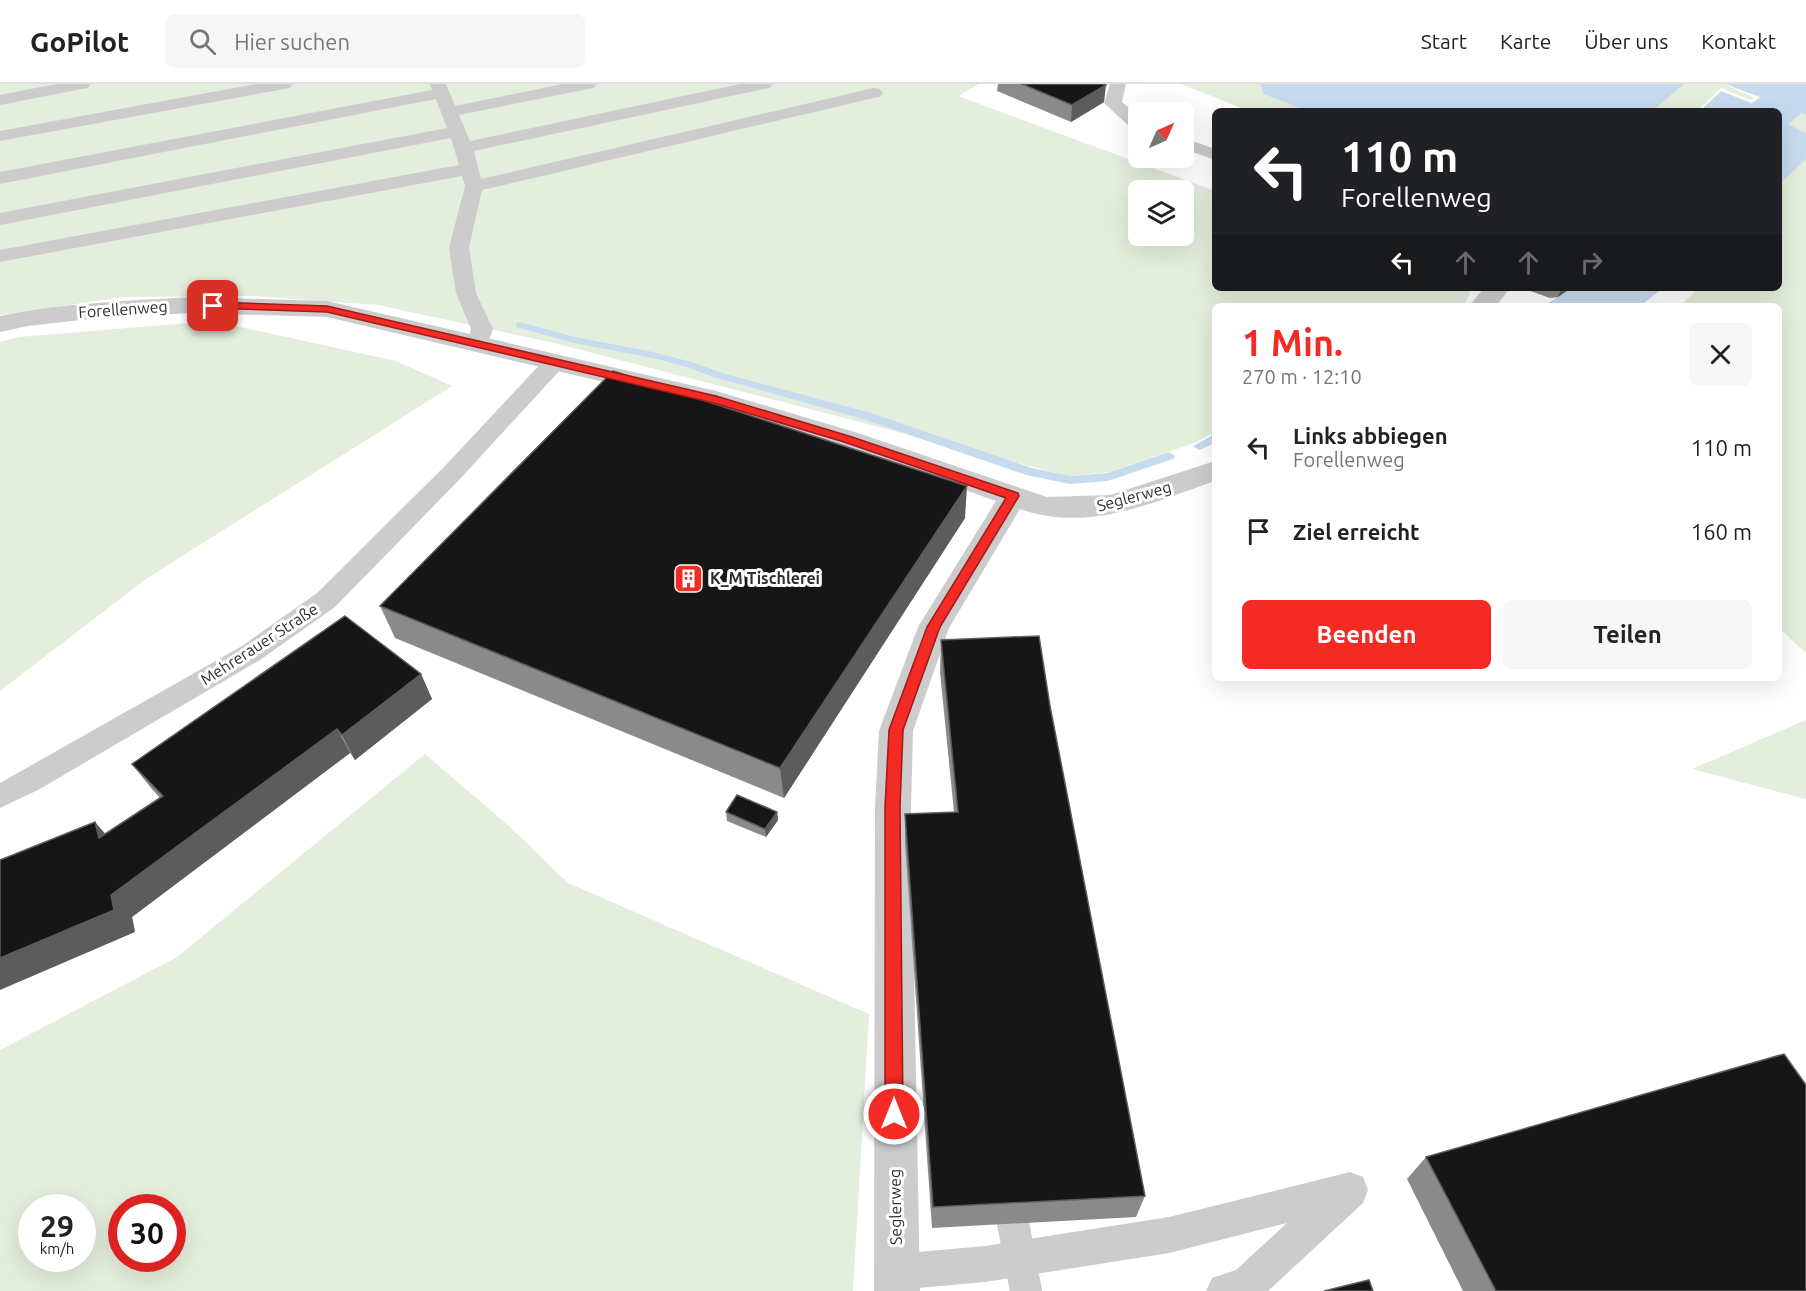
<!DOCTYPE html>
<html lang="de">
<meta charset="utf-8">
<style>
:root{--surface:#fff;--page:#f6f6f6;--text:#222;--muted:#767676;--line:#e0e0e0;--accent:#f32b24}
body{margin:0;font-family:Ubuntu,sans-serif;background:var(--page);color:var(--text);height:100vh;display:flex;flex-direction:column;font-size:22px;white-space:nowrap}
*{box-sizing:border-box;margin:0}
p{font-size:20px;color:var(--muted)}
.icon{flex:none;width:33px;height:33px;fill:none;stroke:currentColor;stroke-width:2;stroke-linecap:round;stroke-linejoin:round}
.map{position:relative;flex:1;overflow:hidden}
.drawer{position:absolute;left:1212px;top:219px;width:570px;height:378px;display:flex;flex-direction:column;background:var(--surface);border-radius:9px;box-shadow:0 6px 24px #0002}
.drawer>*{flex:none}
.hud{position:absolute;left:1212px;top:24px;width:570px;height:183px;border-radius:9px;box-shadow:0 6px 24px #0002;background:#202124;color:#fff;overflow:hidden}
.needle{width:39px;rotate:45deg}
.tools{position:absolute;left:1128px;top:18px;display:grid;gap:12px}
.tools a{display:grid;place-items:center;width:66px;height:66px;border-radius:9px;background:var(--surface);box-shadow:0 6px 24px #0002;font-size:30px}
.speed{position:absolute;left:18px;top:1110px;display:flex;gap:12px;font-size:30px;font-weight:700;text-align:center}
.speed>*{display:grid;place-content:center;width:78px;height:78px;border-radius:50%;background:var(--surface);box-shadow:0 6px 24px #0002;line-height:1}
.speed small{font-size:15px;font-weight:400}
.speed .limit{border:9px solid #d22;background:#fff;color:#111}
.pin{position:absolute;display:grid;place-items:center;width:51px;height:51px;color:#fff;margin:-26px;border-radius:12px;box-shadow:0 3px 9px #0006}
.me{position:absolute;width:66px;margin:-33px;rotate:0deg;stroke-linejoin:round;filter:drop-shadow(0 0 4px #0008)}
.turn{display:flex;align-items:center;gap:21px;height:126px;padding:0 30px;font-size:27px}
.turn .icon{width:78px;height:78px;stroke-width:2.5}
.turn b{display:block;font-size:42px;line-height:51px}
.lanes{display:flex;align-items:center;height:57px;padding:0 30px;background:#0003;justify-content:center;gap:30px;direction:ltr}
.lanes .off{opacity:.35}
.round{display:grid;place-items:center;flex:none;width:63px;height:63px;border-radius:9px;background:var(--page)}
.head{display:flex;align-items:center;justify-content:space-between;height:102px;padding:0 30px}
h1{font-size:36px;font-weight:700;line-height:45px;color:var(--accent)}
.cta{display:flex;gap:12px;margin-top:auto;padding:12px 30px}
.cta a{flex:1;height:69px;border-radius:9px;background:var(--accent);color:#fff;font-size:24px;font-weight:700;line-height:69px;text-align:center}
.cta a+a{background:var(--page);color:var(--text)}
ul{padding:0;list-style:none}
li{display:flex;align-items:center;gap:18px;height:84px;padding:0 30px}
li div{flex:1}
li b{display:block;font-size:22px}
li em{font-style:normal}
header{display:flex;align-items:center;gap:36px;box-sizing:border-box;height:84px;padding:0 30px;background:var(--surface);border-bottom:2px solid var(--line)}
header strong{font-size:28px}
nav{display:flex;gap:33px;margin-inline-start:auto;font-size:21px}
.search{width:420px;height:54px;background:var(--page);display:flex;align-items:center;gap:15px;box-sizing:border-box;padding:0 21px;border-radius:9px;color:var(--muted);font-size:22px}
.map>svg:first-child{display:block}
.green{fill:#e4eedc;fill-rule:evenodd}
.water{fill:#c7dbef}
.pier{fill:#fff}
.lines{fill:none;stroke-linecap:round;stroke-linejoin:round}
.stream{fill:#c7dbef;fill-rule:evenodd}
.lane{fill:#ccc;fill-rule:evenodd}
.street{fill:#ccc;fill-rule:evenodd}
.lane-bridge{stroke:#ccc;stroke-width:32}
.wall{fill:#8a8a8a}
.shaded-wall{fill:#5c5c5c}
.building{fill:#161616;stroke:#5c5c5c;stroke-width:1.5}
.route{fill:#f32b24;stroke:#9e1c17;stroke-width:1.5}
.labels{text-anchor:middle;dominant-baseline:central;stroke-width:6;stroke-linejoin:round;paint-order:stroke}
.street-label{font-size:16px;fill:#2f2f2f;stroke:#fff}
.poi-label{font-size:16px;font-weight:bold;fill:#2f2f2f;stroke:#fff;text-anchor:start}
</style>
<header>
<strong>GoPilot</strong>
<div class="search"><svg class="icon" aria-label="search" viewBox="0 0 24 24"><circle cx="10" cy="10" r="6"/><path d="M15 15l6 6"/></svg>Hier suchen</div>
<nav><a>Start</a><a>Karte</a><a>Über uns</a><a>Kontakt</a></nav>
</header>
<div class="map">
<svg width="1806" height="1207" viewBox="0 0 1806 1207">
<rect width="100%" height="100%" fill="#fff"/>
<g class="green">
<path d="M0,0H979L958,12L1215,107V204H1460L1470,208L1464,222H1215V348L1194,359L1109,388L1068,392L554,259L378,221L254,212L124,213L0,231ZM1138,106H1184V152H1138Z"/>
<path d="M1181,0H1806V569L1779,544V222H1679L1699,204H1779V27H1249Z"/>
<path d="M213,237L396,277L452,302L146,495L0,607V258L19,253Z"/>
<path d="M1806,636V715L1692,685Z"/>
<path d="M425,670L510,743L568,799L869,930L853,1207H0V966L177,873ZM32,1124H82V1174H32ZM122,1124H172V1174H122Z"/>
</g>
<g class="water">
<path d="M1260,0H1684L1652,27H1307L1264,10Z"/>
<path d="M1727,0H1806V31L1802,29L1788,40L1806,49V75L1779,101V27H1700L1721,7L1752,19L1759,14Z"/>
<path d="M1571,204H1663L1640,222H1544Z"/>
</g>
<path class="pier" d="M1724,0L1760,13L1752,19L1721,7L1700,27H1697L1721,4L1751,16L1754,14Z"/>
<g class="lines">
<g class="stream">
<path d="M520,238L575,253L653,268L695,279L722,289L871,329L1032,384L1070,392L1107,389L1169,368L1175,372L1173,375L1108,397L1070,400L1026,391L863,335L714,293L687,283L653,274L574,259L516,243V239Z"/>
<path d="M1215,350V359L1199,366L1193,362Z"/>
</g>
<g class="lane">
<path d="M56,0H90L88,4L82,5L0,21V11Z"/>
<path d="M256,0H292L290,4L284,5L0,57V47Z"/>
<path d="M430,0H446L455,22L563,0H596L594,4L588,5L459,31L470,57L740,0H772L770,4L764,5L474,67L481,95L874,4L880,5L883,9L880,13L874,14L482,106L469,164L476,209L493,245L486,265L478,267L470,265L467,260L471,245L456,209L449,164L465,102L462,92L0,178V166L459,81L451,54L0,141V129L447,44L436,15L0,100V88L432,6Z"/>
<path d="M1110,0H1126L1122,18L1138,32V46L1132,45L1104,19Z"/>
<path d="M1184,54L1215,65V76L1184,65Z"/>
<path d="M554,272L562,274L565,279L562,284L460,395L335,523L260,576L38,706L0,724V699L242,562L317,509L444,383L546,274Z"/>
<path d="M1350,1088L1363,1093L1368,1106L1363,1119L1268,1207H1206L1212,1194L1236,1186L1287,1139L1169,1169L985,1198L896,1206L883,1201L878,1188L883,1175L896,1170L985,1162L1169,1133Z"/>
</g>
<g class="street">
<path d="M1484,204H1510L1496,222H1469Z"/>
<path d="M190,213L327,217L716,307L858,349L1047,413L1110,411L1215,377V397C1151,419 1088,449 1020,425L949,544L913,647L911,723L920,1207H874L875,723L879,647L918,543L996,417L838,361L711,323L327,233L190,229L99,234L28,242L0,248V232C62,219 126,217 190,213Z"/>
</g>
<path class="lane-bridge" d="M1013,1139L1026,1207"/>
</g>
<g class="wall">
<path d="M998,0H1103L1104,18L1071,38L997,7Z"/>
<path d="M1522,204H1571L1558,213L1550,214Z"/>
<path d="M965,434L784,714L395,554L380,522Z"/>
<path d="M941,556L1050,622L1145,1112L1136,1133L932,1144L905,759V730L954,728L940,588Z"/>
<path d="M421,590L432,615L355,676L350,669L132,833L135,848L105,750L160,714L151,704L132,680Z"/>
<path d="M726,728H777L778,736L766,753L727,737Z"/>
<path d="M1426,1073L1806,1207H1463L1407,1095Z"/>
</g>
<g class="shaded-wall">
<path d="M1106,1L1104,18L1071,38L1072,21Z"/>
<path d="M1562,204H1571L1558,213Z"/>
<path d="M967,402L965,434L784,714L780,684Z"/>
<path d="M421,590L432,615L355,676L342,651Z"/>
<path d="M337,645L350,669L132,833L135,848L0,906V874Z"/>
<path d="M777,728L778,736L766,753L765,745Z"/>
<path d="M95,738L115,761L99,754Z"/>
</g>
<g class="building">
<path d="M1022,0H1103L1106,1L1072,21Z"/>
<path d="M613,287L967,402L780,684L380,522Z"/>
<path d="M345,532L421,590L342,651L337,645L111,811L114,826L0,874V776L95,738L99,754L163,712L132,680Z"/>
<path d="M1039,552L1050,622L1145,1112L933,1123L905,730L958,728L941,556Z"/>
<path d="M737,711L777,728L765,745L726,728Z"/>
<path d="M1784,970L1806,1001V1207H1496L1426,1073Z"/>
<path d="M1369,1196L1373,1207H1324Z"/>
</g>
<path class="route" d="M213,218L327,222L716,312L852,353L1018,409L1019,412L940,543L903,646L900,723L903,1030L900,1036L894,1038L888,1036L885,1030V723L889,646L927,543L1006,414L844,358L714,319L327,228L209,224L208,222Z"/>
<defs>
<symbol id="building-square" viewBox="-11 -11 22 22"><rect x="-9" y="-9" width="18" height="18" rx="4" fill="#f32b24" stroke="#fff"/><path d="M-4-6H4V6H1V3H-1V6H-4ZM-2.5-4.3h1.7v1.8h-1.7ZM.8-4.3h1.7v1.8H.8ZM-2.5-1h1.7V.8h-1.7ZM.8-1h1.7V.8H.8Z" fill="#fff"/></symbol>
</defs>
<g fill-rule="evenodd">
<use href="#building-square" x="672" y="478" width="33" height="33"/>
</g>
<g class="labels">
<g class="street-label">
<text transform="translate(123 225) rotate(-4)">Forellenweg</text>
<text transform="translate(1134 412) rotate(-15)">Seglerweg</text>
<text transform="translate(259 560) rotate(-33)">Mehrerauer Straße</text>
<text transform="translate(895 1123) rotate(-91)">Seglerweg</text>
</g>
<g class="poi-label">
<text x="710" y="494">K_M Tischlerei</text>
</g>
</g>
</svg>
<div class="tools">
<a><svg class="needle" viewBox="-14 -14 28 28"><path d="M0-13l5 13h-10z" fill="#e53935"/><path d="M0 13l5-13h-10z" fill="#767676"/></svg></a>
<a><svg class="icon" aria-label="layers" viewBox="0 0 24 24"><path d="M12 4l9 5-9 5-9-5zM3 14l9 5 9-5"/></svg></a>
</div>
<div class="speed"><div>29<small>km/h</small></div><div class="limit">30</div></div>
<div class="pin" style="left:213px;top:222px;background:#d93025"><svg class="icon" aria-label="arrive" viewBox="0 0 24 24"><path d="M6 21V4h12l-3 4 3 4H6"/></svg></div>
<svg class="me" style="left:894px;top:1030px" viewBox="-20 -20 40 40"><circle r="17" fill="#f32b24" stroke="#fff" stroke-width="3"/><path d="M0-11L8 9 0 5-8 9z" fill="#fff"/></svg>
<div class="hud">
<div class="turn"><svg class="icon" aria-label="left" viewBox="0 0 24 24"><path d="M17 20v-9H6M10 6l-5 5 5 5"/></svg><div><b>110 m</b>Forellenweg</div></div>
<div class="lanes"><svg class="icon" aria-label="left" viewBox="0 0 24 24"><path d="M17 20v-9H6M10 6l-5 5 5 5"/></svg><svg class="icon off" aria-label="ahead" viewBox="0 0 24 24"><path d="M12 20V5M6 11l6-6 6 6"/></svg><svg class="icon off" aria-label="ahead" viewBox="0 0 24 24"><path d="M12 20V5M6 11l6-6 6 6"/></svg><svg class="icon off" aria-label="right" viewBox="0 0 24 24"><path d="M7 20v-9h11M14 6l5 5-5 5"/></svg></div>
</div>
<section class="drawer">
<div class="head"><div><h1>1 Min.</h1><p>270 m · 12:10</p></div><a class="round"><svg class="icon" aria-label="close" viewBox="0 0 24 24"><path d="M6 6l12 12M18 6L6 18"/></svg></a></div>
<ul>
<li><svg class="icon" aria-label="left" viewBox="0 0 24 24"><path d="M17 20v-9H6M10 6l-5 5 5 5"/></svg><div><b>Links abbiegen</b><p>Forellenweg</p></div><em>110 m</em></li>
<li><svg class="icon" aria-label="arrive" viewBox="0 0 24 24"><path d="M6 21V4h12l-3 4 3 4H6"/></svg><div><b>Ziel erreicht</b></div><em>160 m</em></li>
</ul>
<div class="cta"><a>Beenden</a><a>Teilen</a></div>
</section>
</div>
